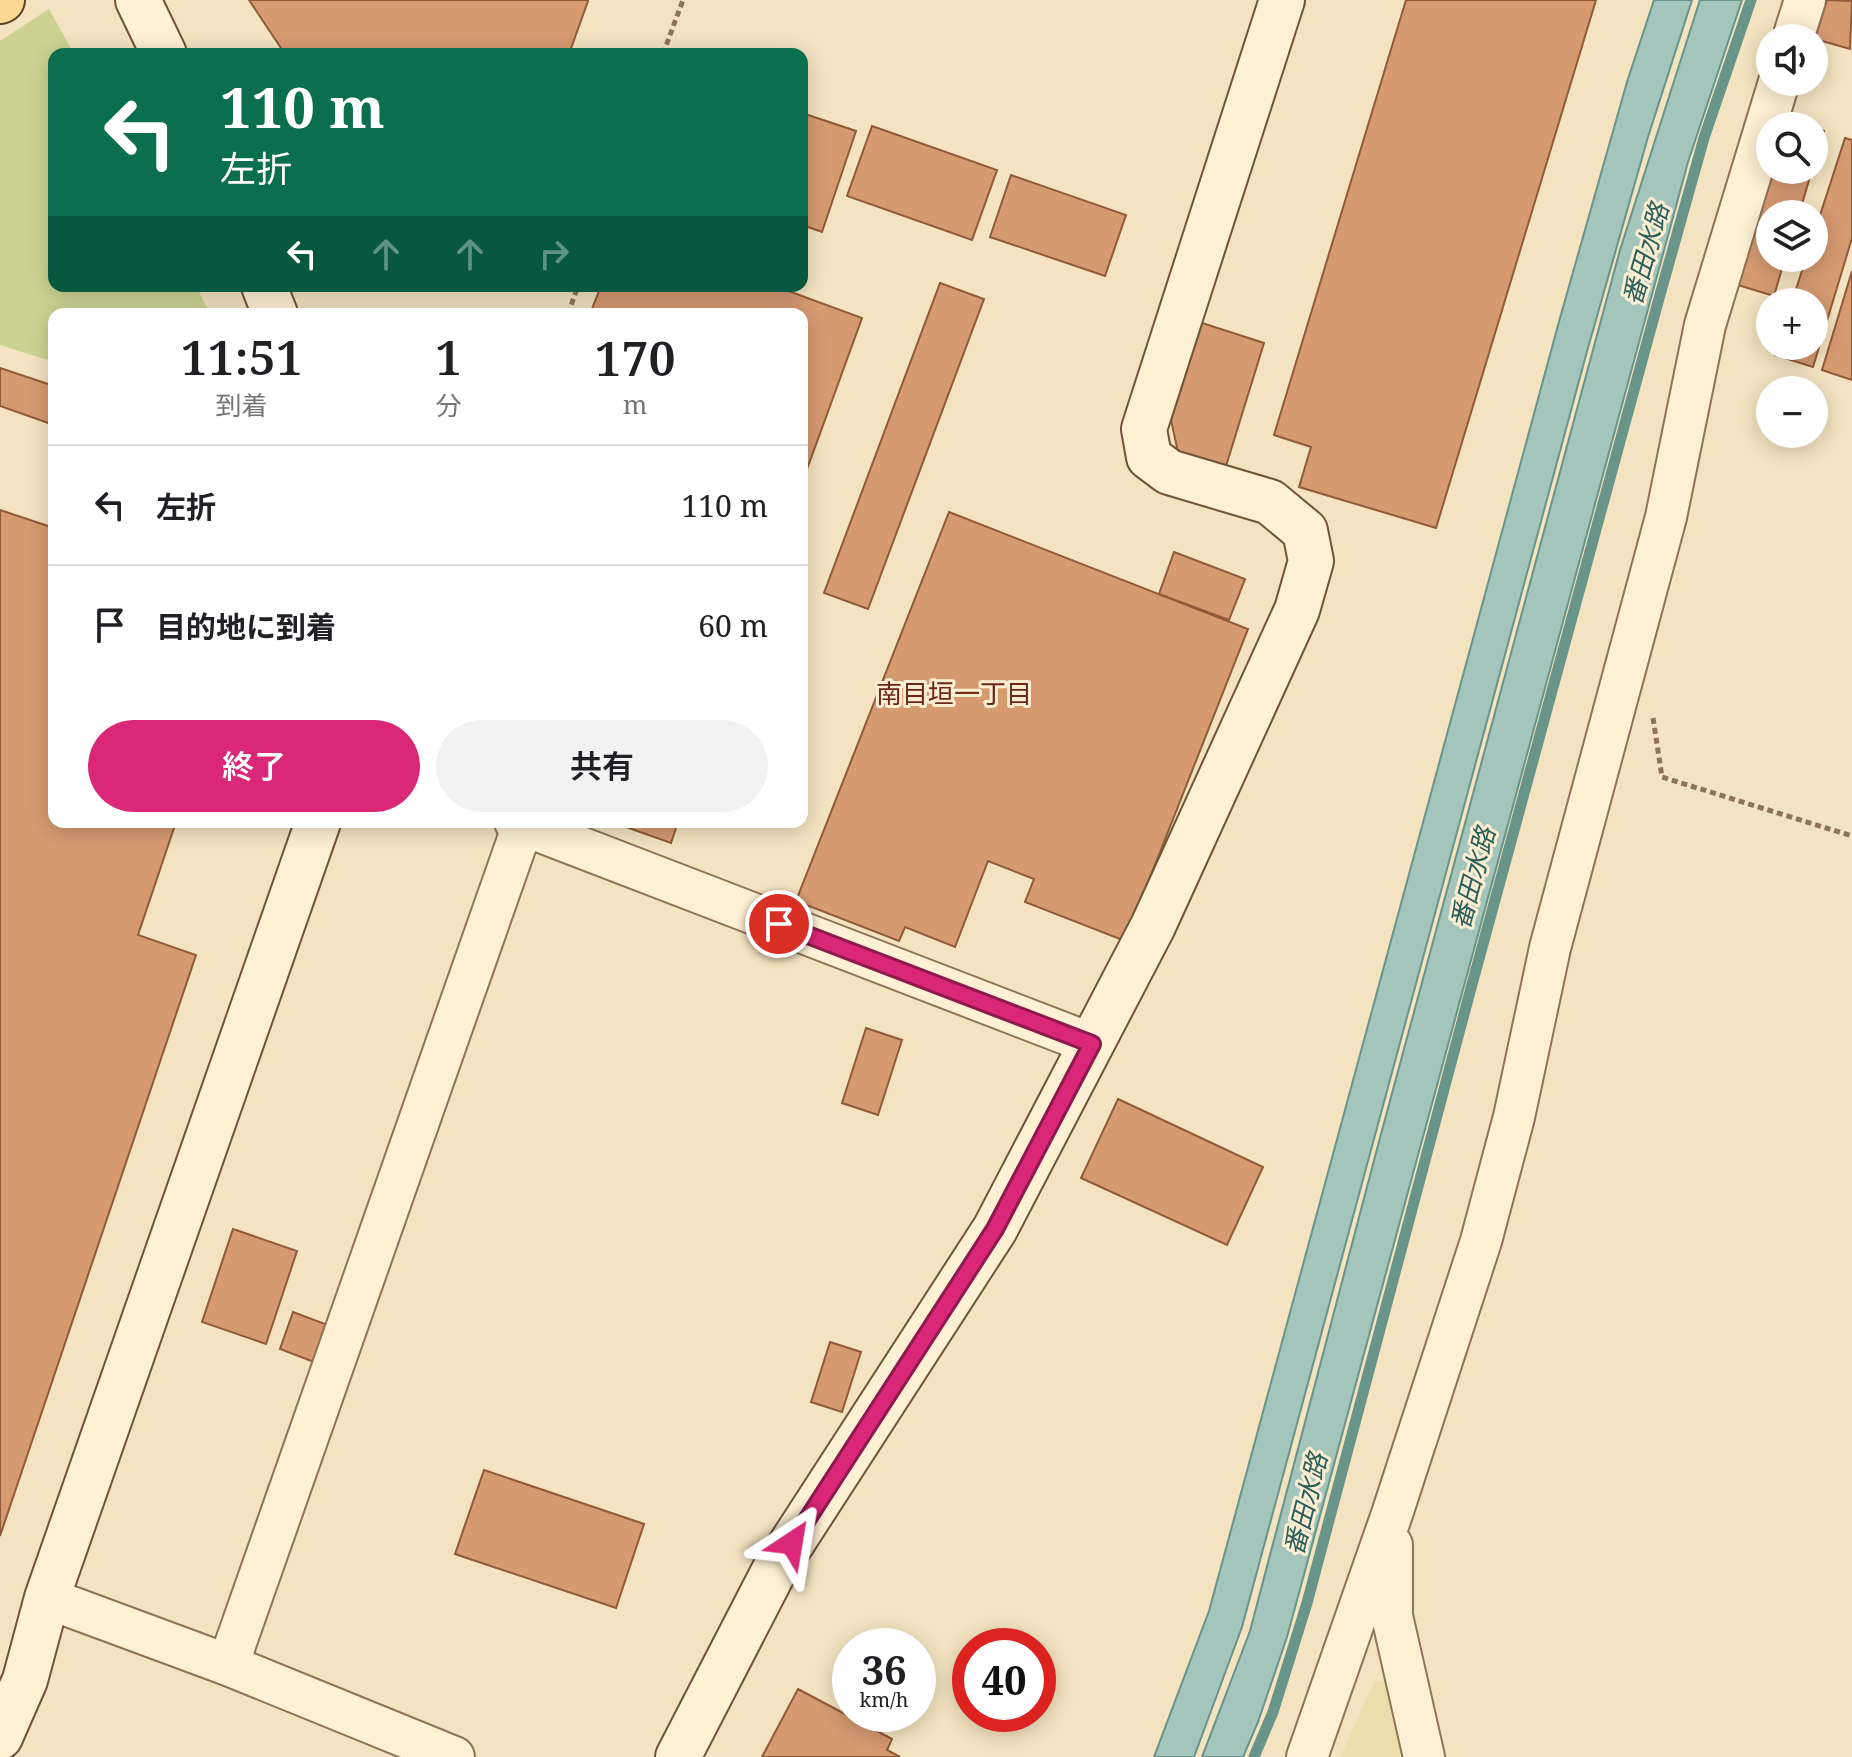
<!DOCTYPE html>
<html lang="ja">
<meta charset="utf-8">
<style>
:root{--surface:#fff;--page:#f2f2f2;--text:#202124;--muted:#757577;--line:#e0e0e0;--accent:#db2777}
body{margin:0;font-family:"Noto Serif","Noto Sans JP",serif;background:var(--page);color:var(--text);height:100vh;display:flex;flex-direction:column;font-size:30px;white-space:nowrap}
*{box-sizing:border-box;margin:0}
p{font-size:26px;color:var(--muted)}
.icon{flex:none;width:44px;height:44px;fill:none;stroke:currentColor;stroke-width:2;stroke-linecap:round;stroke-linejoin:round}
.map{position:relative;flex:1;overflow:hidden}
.side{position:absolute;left:48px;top:308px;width:760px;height:520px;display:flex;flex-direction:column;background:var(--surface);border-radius:16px;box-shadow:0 4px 20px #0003}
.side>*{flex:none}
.guide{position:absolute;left:48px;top:48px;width:760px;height:244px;border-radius:16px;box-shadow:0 4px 20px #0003;background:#0b6e4f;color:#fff;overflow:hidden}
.fabs{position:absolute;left:1756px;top:24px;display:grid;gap:16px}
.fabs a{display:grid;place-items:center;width:72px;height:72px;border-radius:50%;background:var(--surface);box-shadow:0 4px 20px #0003;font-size:40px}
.speed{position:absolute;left:832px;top:1628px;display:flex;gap:16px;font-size:40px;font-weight:700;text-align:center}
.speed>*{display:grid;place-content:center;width:104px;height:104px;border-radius:50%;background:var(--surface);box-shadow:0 4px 20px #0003;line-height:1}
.speed small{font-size:20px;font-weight:400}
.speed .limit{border:12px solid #d22;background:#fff;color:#111}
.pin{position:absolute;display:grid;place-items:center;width:68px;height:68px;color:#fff;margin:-34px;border:4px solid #fff;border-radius:50%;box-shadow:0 2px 8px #0007}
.me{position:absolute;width:88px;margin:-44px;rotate:33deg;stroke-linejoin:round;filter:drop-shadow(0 0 6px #0008)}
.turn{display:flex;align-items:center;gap:28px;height:168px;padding:0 40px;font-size:36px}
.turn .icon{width:104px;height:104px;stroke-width:2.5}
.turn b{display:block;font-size:56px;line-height:68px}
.lanes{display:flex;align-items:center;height:76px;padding:0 40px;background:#0003;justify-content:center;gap:40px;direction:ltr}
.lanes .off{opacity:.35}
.eta{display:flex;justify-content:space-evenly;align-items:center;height:136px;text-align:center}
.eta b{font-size:48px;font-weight:600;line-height:56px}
.action{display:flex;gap:16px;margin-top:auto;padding:16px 40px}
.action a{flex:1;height:92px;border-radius:48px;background:var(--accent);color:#fff;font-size:32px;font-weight:600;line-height:92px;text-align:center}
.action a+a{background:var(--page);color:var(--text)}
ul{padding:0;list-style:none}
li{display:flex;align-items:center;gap:24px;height:120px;padding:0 40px;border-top:2px solid var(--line)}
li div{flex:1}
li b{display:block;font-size:30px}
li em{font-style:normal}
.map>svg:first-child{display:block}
.farmland{fill:#eadfac}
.green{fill:#ccd392}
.water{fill:#a3c5bb;stroke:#699489;stroke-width:2}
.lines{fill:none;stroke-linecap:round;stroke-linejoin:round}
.stream{stroke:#699489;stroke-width:11}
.building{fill:#d69a71;stroke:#915a38;stroke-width:2}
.street-casing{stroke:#8f7355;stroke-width:44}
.secondary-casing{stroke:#705439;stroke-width:48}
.primary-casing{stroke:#5c412a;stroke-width:48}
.path{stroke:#8f7355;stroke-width:5;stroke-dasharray:6 4;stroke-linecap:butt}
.street{stroke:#fdf0d4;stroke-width:40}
.secondary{stroke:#fdf0d4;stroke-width:44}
.primary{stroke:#fbd993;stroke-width:44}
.route-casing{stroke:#8e194d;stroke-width:20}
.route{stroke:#db2777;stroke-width:14}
.labels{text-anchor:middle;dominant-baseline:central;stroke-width:6;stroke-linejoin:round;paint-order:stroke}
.water-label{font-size:26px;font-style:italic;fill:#295e5a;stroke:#faedd1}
.neighbourhood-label{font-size:26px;fill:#6e2716;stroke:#faedd1}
</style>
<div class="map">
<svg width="1852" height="1757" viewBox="0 0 1852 1757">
<rect width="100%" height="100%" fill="#f3e3c0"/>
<path class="farmland" d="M1375,1681L1392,1682L1409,1757H1340Z"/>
<path class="green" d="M49,9L74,54H54V286H196L210,314H54V362L0,345V41Z"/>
<g class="water">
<path d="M1654,0H1692L1648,137L1586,355L1242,1627L1194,1757H1154L1209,1611L1560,318L1627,82Z"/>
<path d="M1700,0H1742L1688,162L1287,1637L1258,1722L1243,1757H1202L1250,1631L1377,1149L1620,250Z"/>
</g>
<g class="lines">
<path class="stream" d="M1254,1757L1273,1712L1307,1603L1471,988L1658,302L1704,138L1751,0"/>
</g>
<g class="building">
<path d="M249,0H588V1L569,54H285Z"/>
<path d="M1406,0H1596L1436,528L1299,487L1311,447L1274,435Z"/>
<path d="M1827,0L1852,1L1850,49L1815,39Z"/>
<path d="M802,113L856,131L822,232L802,225Z"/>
<path d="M872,126L997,170L972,240L847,196Z"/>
<path d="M1814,128L1824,131L1814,164Z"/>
<path d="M1845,138L1852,140V238L1813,367L1775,355L1778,346H1814V302H1792L1806,258H1814V234Z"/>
<path d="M1773,170H1812L1799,214H1770V258H1785L1774,296L1738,285Z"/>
<path d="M1011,175L1126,215L1105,276L990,237Z"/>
<path d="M1852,271V380L1822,370Z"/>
<path d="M940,283L984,299L868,609L824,593Z"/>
<path d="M601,286H775L862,318L802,483V314H590Z"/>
<path d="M1202,323L1264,343L1226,466L1178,452L1171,420Z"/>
<path d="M0,368L54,386V425L0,406Z"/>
<path d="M0,510L54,528V822H176L138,935L196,955L0,1536Z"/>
<path d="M949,512L1248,629L1125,941L1025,902L1034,879L988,861L955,947L905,927L899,941L796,901Z"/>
<path d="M1174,552L1245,579L1229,620L1159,594Z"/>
<path d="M612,822H678L671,843Z"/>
<path d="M866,1028L902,1040L878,1115L842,1103Z"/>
<path d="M1118,1099L1263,1167L1227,1245L1081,1178Z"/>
<path d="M233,1229L297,1251L266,1344L202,1322Z"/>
<path d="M293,1312L333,1327L319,1364L280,1349Z"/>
<path d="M830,1342L861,1352L842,1412L811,1402Z"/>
<path d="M484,1470L644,1524L616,1608L455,1554Z"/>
<path d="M798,1689L892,1739L887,1750L900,1757H762Z"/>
</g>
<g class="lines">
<defs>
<g id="street">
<path d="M1793,38L1805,0"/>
<path d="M515,822L1092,1044"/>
<path d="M1392,1545V1616L1424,1757"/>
<path d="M47,1598L228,1665L454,1757"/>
<path d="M228,1665L523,825"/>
<path d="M1307,1757L1392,1514L1481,1241L1514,1117L1550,948L1666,517L1705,325L1779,82"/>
</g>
<g id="secondary">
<path d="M138,0L164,54"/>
<path d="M264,286L275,314"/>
<path d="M0,1737L25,1680L47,1598L318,822"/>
<path d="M678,1757L775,1569L995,1229L1153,926L1297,610L1311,561L1305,531L1270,502L1169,472L1149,457L1144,429L1282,0"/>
</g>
<path id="primary" d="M0,1L2,0"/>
</defs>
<use href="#street" class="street-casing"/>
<use href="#secondary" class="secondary-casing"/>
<use href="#primary" class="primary-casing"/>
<g class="path">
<path d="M663,54L683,0"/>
<path d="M568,314L578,286"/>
<path d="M1653,718L1662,777L1852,836"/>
</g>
<use href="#street" class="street"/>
<use href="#secondary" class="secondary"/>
<use href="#primary" class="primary"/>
</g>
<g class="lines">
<defs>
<path id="route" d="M779,924L1092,1044L995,1229L792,1543"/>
</defs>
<use href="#route" class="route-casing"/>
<use href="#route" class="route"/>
</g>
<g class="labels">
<g class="water-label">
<text transform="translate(1645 254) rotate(-74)">番田水路</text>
<text transform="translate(1472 878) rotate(-75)">番田水路</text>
<text transform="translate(1305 1504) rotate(-76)">番田水路</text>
</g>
<g class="neighbourhood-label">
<text x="954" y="693">南目垣一丁目</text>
</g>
</g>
</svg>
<div class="fabs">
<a><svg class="icon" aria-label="sound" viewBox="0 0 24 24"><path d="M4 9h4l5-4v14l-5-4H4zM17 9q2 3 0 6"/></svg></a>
<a><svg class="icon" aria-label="search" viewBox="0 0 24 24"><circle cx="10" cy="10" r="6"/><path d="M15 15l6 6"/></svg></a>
<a><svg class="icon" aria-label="layers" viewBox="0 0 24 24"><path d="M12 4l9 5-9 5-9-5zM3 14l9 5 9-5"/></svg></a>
<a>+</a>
<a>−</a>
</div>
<div class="speed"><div>36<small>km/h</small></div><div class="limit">40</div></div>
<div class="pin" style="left:779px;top:924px;background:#d93025"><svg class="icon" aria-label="arrive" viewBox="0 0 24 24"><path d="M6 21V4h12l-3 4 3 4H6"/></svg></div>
<svg class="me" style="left:792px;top:1543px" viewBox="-20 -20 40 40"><path d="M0-17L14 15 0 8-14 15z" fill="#db2777" stroke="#fff" stroke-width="4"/></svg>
<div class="guide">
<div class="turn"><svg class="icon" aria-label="left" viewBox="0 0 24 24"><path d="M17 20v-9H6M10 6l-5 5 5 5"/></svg><div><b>110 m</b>左折</div></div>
<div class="lanes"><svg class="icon" aria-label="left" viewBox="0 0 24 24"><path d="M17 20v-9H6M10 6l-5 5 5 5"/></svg><svg class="icon off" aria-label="ahead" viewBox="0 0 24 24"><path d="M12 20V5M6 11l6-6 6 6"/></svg><svg class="icon off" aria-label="ahead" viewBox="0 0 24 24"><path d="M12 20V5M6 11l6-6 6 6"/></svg><svg class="icon off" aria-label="right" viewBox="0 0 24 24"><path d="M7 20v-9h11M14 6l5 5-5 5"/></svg></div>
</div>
<section class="side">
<div class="eta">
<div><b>11:51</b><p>到着</p></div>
<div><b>1</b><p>分</p></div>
<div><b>170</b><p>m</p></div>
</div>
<ul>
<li><svg class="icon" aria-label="left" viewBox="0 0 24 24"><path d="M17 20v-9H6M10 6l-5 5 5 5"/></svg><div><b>左折</b></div><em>110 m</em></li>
<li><svg class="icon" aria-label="arrive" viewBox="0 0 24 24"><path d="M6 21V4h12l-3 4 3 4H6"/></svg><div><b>目的地に到着</b></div><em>60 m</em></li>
</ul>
<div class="action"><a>終了</a><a>共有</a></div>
</section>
</div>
